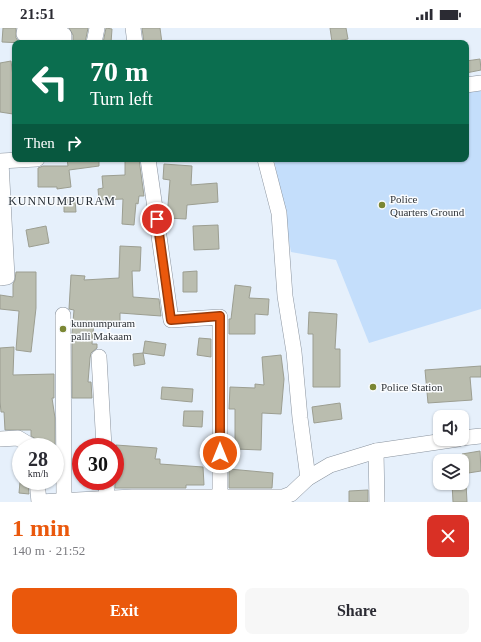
<!DOCTYPE html>
<meta charset="utf-8">
<style>
:root{--surface:#fff;--page:#f7f7f7;--text:#2b2b33;--muted:#7c7c81;--accent:#ea580c}
body{margin:0;font-family:Georgia,serif;background:var(--page);color:var(--text);height:100vh;display:flex;flex-direction:column;font-size:15px;white-space:nowrap}
*{box-sizing:border-box;margin:0}
p{font-size:13px;color:var(--muted)}
.icon{flex:none;width:22px;height:22px;fill:none;stroke:currentColor;stroke-width:2;stroke-linecap:round;stroke-linejoin:round}
.map{position:relative;height:474px;overflow:hidden}
.panel{display:flex;flex-direction:column;background:var(--surface);flex:1}
.panel>*{flex:none}
.guide{position:absolute;left:12px;top:12px;width:457px;height:122px;border-radius:8px;box-shadow:0 1px 3px #0004;background:#0b6e4f;color:#fff;overflow:hidden}
.buttons{position:absolute;left:433px;top:382px;display:grid;gap:8px}
.buttons a{display:grid;place-items:center;width:36px;height:36px;border-radius:8px;background:var(--surface);box-shadow:0 1px 3px #0004;font-size:20px}
.speed{position:absolute;left:12px;top:410px;display:flex;gap:8px;font-size:20px;font-weight:700;text-align:center}
.speed>*{display:grid;place-content:center;width:52px;height:52px;border-radius:50%;background:var(--surface);box-shadow:0 1px 3px #0004;line-height:1}
.speed small{font-size:10px;font-weight:400}
.speed .limit{border:6px solid #d22;background:#fff;color:#111}
.pin{position:absolute;display:grid;place-items:center;width:34px;height:34px;color:#fff;margin:-17px;border:2px solid #fff;border-radius:50%;box-shadow:0 1px 4px #0007}
.me{position:absolute;width:44px;margin:-22px;rotate:0deg;stroke-linejoin:round;filter:drop-shadow(0 0 3px #0008)}
.turn{display:flex;align-items:center;gap:14px;height:84px;padding:0 12px;font-size:18px}
.turn .icon{width:52px;height:52px;stroke-width:2.5}
.turn b{display:block;font-size:28px;line-height:34px}
.then{display:flex;align-items:center;height:38px;padding:0 12px;background:#0003;gap:8px;font-size:15px}
.round{display:grid;place-items:center;flex:none;width:42px;height:42px;border-radius:8px;background:var(--page)}
.summary{display:flex;align-items:center;justify-content:space-between;height:68px;padding:0 12px}
h1{font-size:24px;font-weight:800;line-height:30px;color:var(--accent)}
.button{display:flex;gap:8px;margin-top:auto;padding:8px 12px}
.button a{flex:1;height:46px;border-radius:8px;background:var(--accent);color:#fff;font-size:16px;font-weight:800;line-height:46px;text-align:center}
.button a+a{background:var(--page);color:var(--text)}
.status{display:flex;justify-content:space-between;align-items:center;height:28px;padding:0 20px;background:var(--surface);direction:ltr}
.status svg{height:11px;fill:currentColor}
.map>svg:first-child{display:block}
.green{fill:#c4defb}
.building{fill:#babdaf;stroke:#9c9e91}
.lines{fill:none;stroke-linecap:round;stroke-linejoin:round}
.minor-casing{stroke:#8a939e;stroke-width:16}
.minor{stroke:#fff;stroke-width:15}
.route-casing{stroke:#983908;stroke-width:10}
.route{stroke:#ea580c;stroke-width:7}
.poi-dot{fill:#7b8734;stroke:#fafcfe;stroke-width:1.5}
.labels{text-anchor:middle;dominant-baseline:central;stroke-width:3;stroke-linejoin:round;paint-order:stroke}
.poi-label{font-size:11px;fill:#303439;stroke:#fafcfe;text-anchor:start}
.neighbourhood-label{font-size:12px;letter-spacing:1px;fill:#272f37;stroke:#fafcfe}
</style>
<div class="status"><b>21:51</b><svg viewBox="0 0 49 12"><path d="M0 12V9h3v3zM5 12V6h3v6zM10 12V3h3v9zM15 12V0h3v12zM26 1h20v11H26zM47 4h2v5h-2z"/></svg></div>
<div class="map">
<svg width="481" height="474" viewBox="0 0 481 474">
<rect width="100%" height="100%" fill="#e6f0fb"/>
<path class="green" d="M466,53L481,56V281L369,315L336,232L291,224L274,131H466Z"/>
<g class="building">
<path d="M3,0H16V10L19,14L23,15L2,14Z"/>
<path d="M69,0H88L85,15H73V7Z"/>
<path d="M106,0L112,1L111,15H103Z"/>
<path d="M142,0H160L162,15H144Z"/>
<path d="M330,0H346L348,11L332,14Z"/>
<path d="M480,31L481,42L466,45V33Z"/>
<path d="M11,33L15,64L13,86L0,84V35Z"/>
<path d="M67,131H99V138L69,142L71,159L57,161V159H38V140L43,138H68Z"/>
<path d="M125,131H139L144,168H139L138,176L136,175L134,197L122,196L123,171L99,172L98,161L103,160L102,148L125,147Z"/>
<path d="M164,136L192,138L191,157L217,155L218,174L187,177L186,191L167,190L170,152L163,151Z"/>
<path d="M64,171H75L76,184H64Z"/>
<path d="M218,197L219,221L194,222L193,198Z"/>
<path d="M46,198L49,215L29,219L26,202Z"/>
<path d="M120,218L141,219L140,243H132L133,269L159,271L161,288L120,285V293L94,294L92,316H97V320L91,325L90,330L88,354H91L92,370H72V306L74,282L69,281L71,247L85,248L84,252L119,250Z"/>
<path d="M197,243V264H183V244Z"/>
<path d="M16,244H36V280L31,324L16,322L19,283L0,281V267L13,269V256L15,252Z"/>
<path d="M235,257L251,259L249,270L269,271L268,287L255,286V306H229V291H231Z"/>
<path d="M309,284L337,286L335,321H340V359H313V306H308Z"/>
<path d="M199,310L211,311V329L197,327Z"/>
<path d="M145,313L166,316L164,328L143,325Z"/>
<path d="M14,319L13,347L54,346V370H52L55,390V419H42L43,413H39L31,408V402H5L4,384H1L0,373V320Z"/>
<path d="M143,325L145,336L134,338L133,326Z"/>
<path d="M281,327L284,351L281,386L262,385L261,422L235,421V381H229L230,359L255,360V356L264,357L262,329Z"/>
<path d="M481,338V349H470L472,372L428,375L425,342Z"/>
<path d="M162,359L193,361L192,374L161,371Z"/>
<path d="M340,375L342,391L314,395L312,379Z"/>
<path d="M184,383H203L202,399L183,398Z"/>
<path d="M116,417L157,420L155,431H160V436L203,439L204,457H186V460H115Z"/>
<path d="M480,423L481,443L462,446V426Z"/>
<path d="M229,441L273,445L272,460H229Z"/>
<path d="M20,454L28,455L29,466L19,465Z"/>
<path d="M452,455H466L467,474H453Z"/>
<path d="M368,462V474H349V463Z"/>
</g>
<g class="lines">
<defs>
<g id="minor">
<path d="M25,0L24,6L64,7V15"/>
<path d="M133,0L135,15"/>
<path d="M94,15L97,0"/>
<path d="M466,57L481,55"/>
<path d="M148,131L171,292L220,289V470"/>
<path d="M265,131L279,185L285,268L294,324L300,390L308,450"/>
<path d="M0,133L37,131"/>
<path d="M0,250L7,249L1,134"/>
<path d="M63,287L64,473"/>
<path d="M99,329L104,419"/>
<path d="M462,410L481,408"/>
<path d="M0,411L18,410L33,419"/>
<path d="M376,423L377,474"/>
<path d="M37,453L39,474"/>
<path d="M106,453L107,471"/>
<path d="M40,474L132,469H283L291,466L308,450L330,437L376,423L458,411"/>
</g>
</defs>
<use href="#minor" class="minor-casing"/>
<use href="#minor" class="minor"/>
</g>
<g class="lines">
<defs>
<path id="route" d="M157,191L171,292L220,288V425"/>
</defs>
<use href="#route" class="route-casing"/>
<use href="#route" class="route"/>
</g>
<g class="poi-dot">
<circle cx="382" cy="177" r="4"/>
<circle cx="63" cy="301" r="4"/>
<circle cx="373" cy="359" r="4"/>
</g>
<g class="labels">
<g class="poi-label">
<text x="390" y="171">Police<tspan x="390" dy="13">Quarters Ground</tspan></text>
<text x="71" y="295">kunnumpuram<tspan x="71" dy="13">palli Makaam</tspan></text>
<text x="381" y="359">Police Station</text>
</g>
<g class="neighbourhood-label">
<text x="62" y="173">KUNNUMPURAM</text>
</g>
</g>
</svg>
<div class="buttons">
<a><svg class="icon" aria-label="sound" viewBox="0 0 24 24"><path d="M4 9h4l5-4v14l-5-4H4zM17 9q2 3 0 6"/></svg></a>
<a><svg class="icon" aria-label="layers" viewBox="0 0 24 24"><path d="M12 4l9 5-9 5-9-5zM3 14l9 5 9-5"/></svg></a>
</div>
<div class="speed"><div>28<small>km/h</small></div><div class="limit">30</div></div>
<div class="pin" style="left:157px;top:191px;background:#d93025"><svg class="icon" aria-label="arrive" viewBox="0 0 24 24"><path d="M6 21V4h12l-3 4 3 4H6"/></svg></div>
<svg class="me" style="left:220px;top:425px" viewBox="-20 -20 40 40"><circle r="17" fill="#ea580c" stroke="#fff" stroke-width="3"/><path d="M0-11L8 9 0 5-8 9z" fill="#fff"/></svg>
<div class="guide">
<div class="turn"><svg class="icon" aria-label="left" viewBox="0 0 24 24"><path d="M17 20v-9H6M10 6l-5 5 5 5"/></svg><div><b>70 m</b>Turn left</div></div>
<div class="then">Then<svg class="icon" aria-label="right" viewBox="0 0 24 24"><path d="M7 20v-9h11M14 6l5 5-5 5"/></svg></div>
</div>
</div>
<section class="panel">
<div class="summary"><div><h1>1 min</h1><p>140 m · 21:52</p></div><a class="round" style="background:#d93025;color:#fff"><svg class="icon" aria-label="close" viewBox="0 0 24 24"><path d="M6 6l12 12M18 6L6 18"/></svg></a></div>
<div class="button"><a>Exit</a><a>Share</a></div>
</section>
